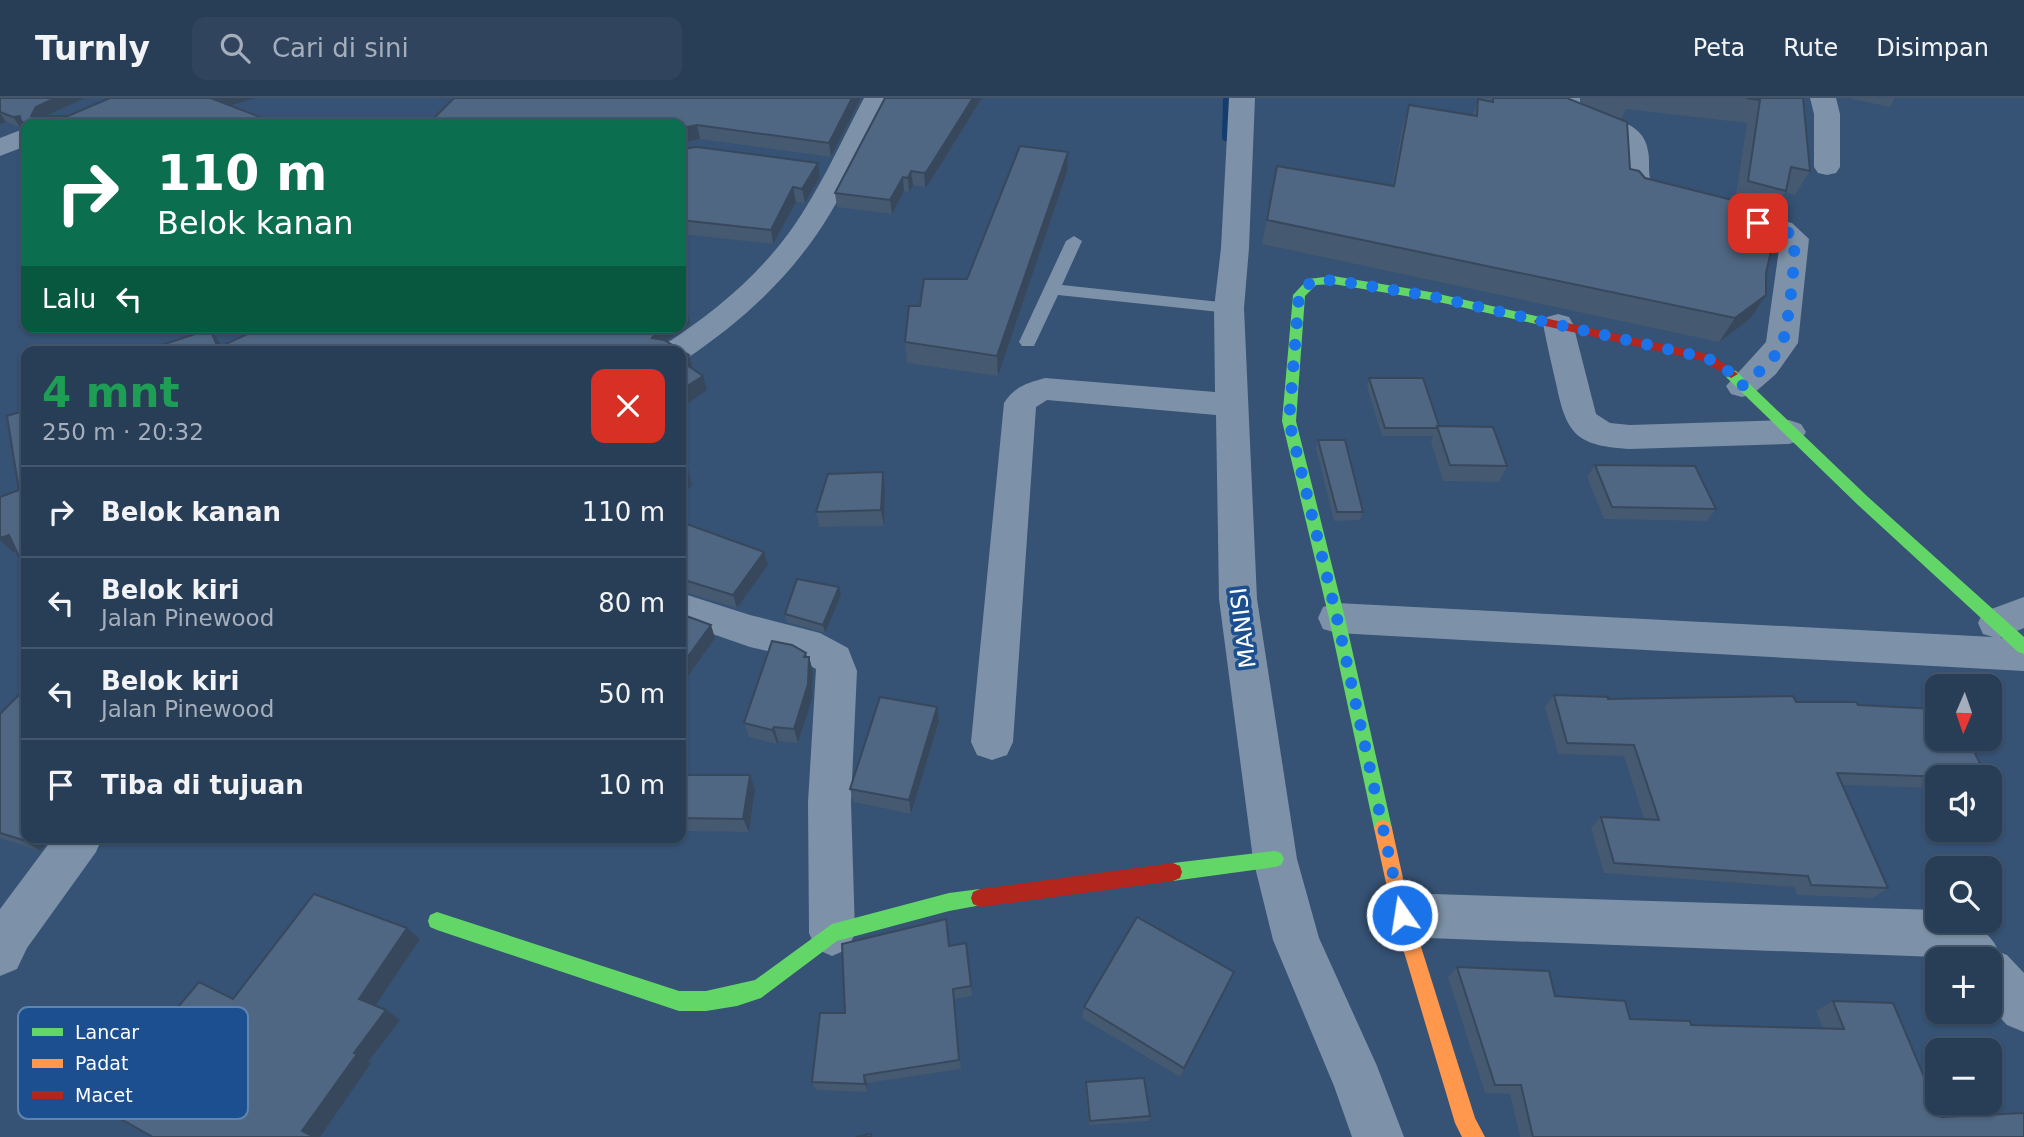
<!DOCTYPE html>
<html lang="id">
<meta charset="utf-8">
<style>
:root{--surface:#283e57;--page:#30455d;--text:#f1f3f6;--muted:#a5aeba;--line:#44576d}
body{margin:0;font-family:"DejaVu Sans",sans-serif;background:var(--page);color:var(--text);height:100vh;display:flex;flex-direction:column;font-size:26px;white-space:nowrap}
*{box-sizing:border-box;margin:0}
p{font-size:23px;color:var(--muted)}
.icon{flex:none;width:38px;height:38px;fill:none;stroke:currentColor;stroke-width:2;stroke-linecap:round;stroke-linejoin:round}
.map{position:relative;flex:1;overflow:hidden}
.sheet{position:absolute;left:21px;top:248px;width:665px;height:497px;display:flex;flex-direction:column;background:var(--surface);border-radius:14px;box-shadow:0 2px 5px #0004,0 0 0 2px var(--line)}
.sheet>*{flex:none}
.hud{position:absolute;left:21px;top:21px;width:665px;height:214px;border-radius:14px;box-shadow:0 2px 5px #0004,0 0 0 2px var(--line);background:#0b6e4f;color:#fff;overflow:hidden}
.needle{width:46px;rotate:182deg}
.controls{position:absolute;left:1925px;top:576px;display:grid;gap:14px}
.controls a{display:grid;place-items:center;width:77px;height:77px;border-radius:14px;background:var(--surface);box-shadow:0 2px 5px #0004,0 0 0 2px var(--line);font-size:35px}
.pin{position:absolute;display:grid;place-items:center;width:60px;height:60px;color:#fff;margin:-30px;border-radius:14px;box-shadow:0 4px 10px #0006}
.me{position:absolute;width:77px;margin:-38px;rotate:347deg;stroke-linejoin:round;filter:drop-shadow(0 0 5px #0008)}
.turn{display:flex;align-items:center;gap:24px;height:147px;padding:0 21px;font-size:32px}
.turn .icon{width:91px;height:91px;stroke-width:2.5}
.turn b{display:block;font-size:49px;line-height:60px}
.then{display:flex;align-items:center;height:66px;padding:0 21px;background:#0003;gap:14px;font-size:26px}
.round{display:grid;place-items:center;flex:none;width:74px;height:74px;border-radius:14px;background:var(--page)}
.overview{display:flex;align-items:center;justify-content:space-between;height:119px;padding:0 21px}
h1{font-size:42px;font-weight:700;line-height:52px;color:#1e9e55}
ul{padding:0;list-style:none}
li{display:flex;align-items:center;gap:21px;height:91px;padding:0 21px;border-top:2px solid var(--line)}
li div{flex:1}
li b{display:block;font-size:26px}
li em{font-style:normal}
header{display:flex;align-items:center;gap:42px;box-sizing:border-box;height:98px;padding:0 35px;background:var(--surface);border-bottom:2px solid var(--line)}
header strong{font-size:33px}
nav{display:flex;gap:38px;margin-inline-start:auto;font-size:24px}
.search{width:490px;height:63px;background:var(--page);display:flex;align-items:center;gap:18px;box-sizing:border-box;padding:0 24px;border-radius:14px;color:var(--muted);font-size:26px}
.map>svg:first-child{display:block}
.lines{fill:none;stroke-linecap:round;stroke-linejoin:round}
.stream{fill:#153c6e;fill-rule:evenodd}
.lane{fill:#7d92a8;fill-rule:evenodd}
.street{fill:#7d92a8;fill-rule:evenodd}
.fast{fill:#63d668;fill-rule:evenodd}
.slow{fill:#ff974d;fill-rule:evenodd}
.jam{fill:#b3261e;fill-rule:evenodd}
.wall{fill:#455971;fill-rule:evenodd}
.shaded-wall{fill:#38485c}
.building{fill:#506783;stroke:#38485c;stroke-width:2}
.route{stroke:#1a73e8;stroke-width:12;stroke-dasharray:0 21.6}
.labels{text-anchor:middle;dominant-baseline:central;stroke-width:7;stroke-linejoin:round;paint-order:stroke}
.street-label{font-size:23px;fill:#fff;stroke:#1b4f8f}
.key{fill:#1b4f8f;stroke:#5f84b1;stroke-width:2}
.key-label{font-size:19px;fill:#fff}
</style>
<header>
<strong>Turnly</strong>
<div class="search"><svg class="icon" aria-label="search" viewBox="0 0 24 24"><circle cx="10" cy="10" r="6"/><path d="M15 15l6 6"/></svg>Cari di sini</div>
<nav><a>Peta</a><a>Rute</a><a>Disimpan</a></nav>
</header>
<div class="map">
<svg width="2024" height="1039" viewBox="0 0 2024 1039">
<rect width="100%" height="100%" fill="#365274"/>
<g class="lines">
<path class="stream" d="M1223,0H1233L1232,41L1227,44L1222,41Z"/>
<path class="lane" d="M1074,138L1082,143L1062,187L1229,205L1237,210L1229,215L1058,197L1034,248H1022L1019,244L1066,143Z"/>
<g class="street">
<path d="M864,0H890C870,38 853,78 831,114C795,175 744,222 686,261L681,263V254H659L664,247C718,212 769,169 803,114C826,78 844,38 864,0Z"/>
<path d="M1229,0H1255L1249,150L1244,210L1257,501L1297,761L1319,840L1377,968L1404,1039H1352L1334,988L1273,842L1253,761L1219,501L1216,317L1047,302L1036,309L1013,644L1007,657L992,662L977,657L971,644L1004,305C1014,289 1027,285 1045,280L1215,294L1214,210L1221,150Z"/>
<path d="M1554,0H1580L1581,14C1606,19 1644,22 1648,53C1650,62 1648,71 1650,81C1659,93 1677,92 1685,104L1681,110C1659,115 1628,101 1622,78C1620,67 1623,56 1620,45C1605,28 1562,34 1556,17C1555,12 1555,5 1554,0Z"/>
<path d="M1810,0H1836L1840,16V69L1836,75L1827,77L1818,75L1814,69V16Z"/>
<path d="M26,30V48L0,58V40Z"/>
<path d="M1726,109L1792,125L1809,141L1798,245L1776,276L1753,296L1742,299L1731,296L1726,288L1766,244L1780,144L1772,137L1716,123L1712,117L1716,111Z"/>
<path d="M1558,216L1569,219L1573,226L1596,316L1610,325L1630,327L1789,322L1801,326L1806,334L1801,342L1789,346L1630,351C1579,348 1567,338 1557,290C1552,268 1547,247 1543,226L1547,219Z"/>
<path d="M681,495L750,517L820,535L848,550L857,573L851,704L855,835L848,851L832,858L816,851L809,835L808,704L816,571L797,560L750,549L681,525Z"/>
<path d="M2024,499V530L2000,540L2024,541V573L1337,535L1323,531L1318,520L1323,509L1337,505L1993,539L1983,536L1978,525L1983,514Z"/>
<path d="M53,740H102L96,754L27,850L17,871L0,878V811Z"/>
<path d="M1402,795L1937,812V822C1964,822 1987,826 1999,854L2007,857L2024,875V934L2007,927L1990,909V861L1402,839L1386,833L1379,817L1386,801Z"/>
</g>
<g class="fast">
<path d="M1333,178L1430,194L1540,219L1546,223L1540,227L1430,202L1333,186L1316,187L1305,198L1296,323L1345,520L1392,730L1389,736L1383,738L1377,736L1374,730L1329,520L1282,323L1293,197L1308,181Z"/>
<path d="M1731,272L1736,273L1868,399L2024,539V556L2018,554L1858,407L1726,279V273Z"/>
<path d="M1275,753L1281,755L1284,761L1281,767L1275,769L1173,783L1166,780L1164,774L1166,768L1173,765Z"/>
<path d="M980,791L987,794L989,800L987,806L949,813L837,843L761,900L737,908L706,913H679L437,832L430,829L428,823L430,817L437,814L679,893H706L755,882L832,826L949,795Z"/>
</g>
<path class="slow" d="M1383,722L1389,724L1392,730L1411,817L1475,1020L1485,1039H1462L1455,1025L1393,817L1374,730L1377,724Z"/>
<g class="jam">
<path d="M1540,219L1712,257L1738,276L1731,280L1703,263L1536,226L1534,223Z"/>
<path d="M1173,765L1180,768L1182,774L1180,780L1173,783L980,809L973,806L971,800L973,794L980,791Z"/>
</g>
</g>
<g class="wall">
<path d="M0,0H85L44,18H68L255,0L26,26V30L25,28L20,29L6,24L0,26Z"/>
<path d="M861,0L831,59L700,41L681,45V26Z"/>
<path d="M885,0H982L928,87L925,89L913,87L909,94L904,93L892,116L837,109L835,95Z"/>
<path d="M1484,0H1568L1582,7L1581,0H1803L1810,73L1795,97L1785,94L1774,113L1750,221L1719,244L1262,146L1277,68L1392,87L1402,31L1409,7L1473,17L1478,1L1484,2ZM1626,11L1747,25L1735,103L1645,80L1630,71L1621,22Z"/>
<path d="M1852,0H1895L1890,9L1852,1Z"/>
<path d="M681,51L818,65L820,79L805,105L796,104L773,146L681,136Z"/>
<path d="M1067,74L998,278L907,265L905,244L920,208L967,181Z"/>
<path d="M1369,280L1439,328L1507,368L1499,384L1443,383L1431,344L1433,338H1382L1367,289Z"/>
<path d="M1318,342L1363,414L1360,422L1334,423L1316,350Z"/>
<path d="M1595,367L1716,411L1707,423L1604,421L1587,379Z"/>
<path d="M883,374L885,390L884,428L819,429L816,414Z"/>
<path d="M681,424L764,454L768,467L737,510L681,493Z"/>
<path d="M839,489L841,497L825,535L787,524L785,516Z"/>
<path d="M809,559L813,574L812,601L798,645L778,643L777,646L749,639L744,625Z"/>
<path d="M1554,597L1608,601L1796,604L1858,607L1937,679V690L1843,687L1888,790L1873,800L1797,797L1794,789L1604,775L1591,730L1601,719L1644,721L1624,658L1558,656L1545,609Z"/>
<path d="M937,609L939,623L911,716L854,704L850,691Z"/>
<path d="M0,616L40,753L0,740Z"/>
<path d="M681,677H750L755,691L749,734L681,733Z"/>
<path d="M950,848L971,888L972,898L954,901L961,971L867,985L868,994L816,992L812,984L845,915Z"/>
<path d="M1457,869L1630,921L1691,927L1823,930L1816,913L1833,903L1941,1019L2024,1039H1520L1510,996L1485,995L1448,879Z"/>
<path d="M1229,884L1180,979L1082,920L1084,909Z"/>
<path d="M1086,984L1150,1018L1148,1023L1089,1027L1085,989Z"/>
</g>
<g class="shaded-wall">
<path d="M55,0H85L43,19L31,18L36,9Z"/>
<path d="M216,0H255L219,11L213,1Z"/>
<path d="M852,0H861L831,59L829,45Z"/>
<path d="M973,0H982L928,87L925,89L924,75Z"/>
<path d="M0,15L6,24L0,26Z"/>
<path d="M20,18L21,23L25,28L20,29L13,19Z"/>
<path d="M260,19L264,26H247Z"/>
<path d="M697,27L700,41L681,45V30Z"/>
<path d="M1068,54L1067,74L998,278L997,258Z"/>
<path d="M818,65L820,79L805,105L802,91Z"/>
<path d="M911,73L913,87L909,94L908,80Z"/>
<path d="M903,79L904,93L892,116L890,102Z"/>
<path d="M793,89L796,104L773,146L771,132Z"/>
<path d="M1766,197L1750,221L1719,244L1735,220Z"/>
<path d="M686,211L690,226L663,245L652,240L660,229H681V215Z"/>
<path d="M210,231L220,245L224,254L218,250Z"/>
<path d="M689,257L693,271L681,263Z"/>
<path d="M703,278L707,292L681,310V292Z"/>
<path d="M688,374L692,388L681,396V379Z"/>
<path d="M883,374L885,390L884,428L881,412Z"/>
<path d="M9,437L24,451L13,454L0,442V440Z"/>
<path d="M764,454L768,467L737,510L733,497Z"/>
<path d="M839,489L841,497L825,535L823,527Z"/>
<path d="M711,527L715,540L681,588V568Z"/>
<path d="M806,555L809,568V559L813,574L812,601L798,645L794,631L804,559Z"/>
<path d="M937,609L939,623L911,716L909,702Z"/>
<path d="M774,629L778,643L777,646L772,632Z"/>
<path d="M750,677L755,691L749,734L743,721Z"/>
<path d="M26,738V740H51L40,753L23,742Z"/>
<path d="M407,830L420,841L373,911L359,901Z"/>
<path d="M386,912L400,922L368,964L371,965L320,1039H314L302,1033L354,955Z"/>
<path d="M864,977L867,985L868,994L865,986Z"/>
</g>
<g class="building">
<path d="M0,0H55L36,9L31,18H68L110,0H216L213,1L260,19L247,26H26L21,23L20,18L13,19L0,14Z"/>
<path d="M454,0H852L829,45L697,27L681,30V26H428Z"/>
<path d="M885,0H973L927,73L924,75L911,73L908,80L903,79L890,102L835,95Z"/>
<path d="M1493,0H1568L1569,1L1627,24L1630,71L1639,73L1645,80L1780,114L1766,175V197L1735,220L1267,122L1277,68L1394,88L1409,7L1477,18L1478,1L1493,4Z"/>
<path d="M1746,0H1803L1810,73L1791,69L1786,93L1748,83L1760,2Z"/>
<path d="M1020,48L1068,54L997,258L905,244L909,208H920L924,181H967Z"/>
<path d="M697,49L818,65L802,91L793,89L771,132L681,122V51Z"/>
<path d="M681,208L686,211L681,215Z"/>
<path d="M262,229H660L652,240L664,242L689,257L681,263V254H141L210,231L218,250Z"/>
<path d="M681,263L703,278L681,292Z"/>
<path d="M1369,280H1423L1439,328H1437V330H1385Z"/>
<path d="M26,312V474L9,437L0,440V399L19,392L7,318Z"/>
<path d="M1437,328L1493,329L1507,368L1450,367Z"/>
<path d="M1318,342H1345L1363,414H1337Z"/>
<path d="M1595,367L1695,368L1716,411L1612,409Z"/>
<path d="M681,369L688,374L681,379Z"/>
<path d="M883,374L881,412L816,414L828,376Z"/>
<path d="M681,424L764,454L733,497L681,481Z"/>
<path d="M797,481L839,489L823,527L785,516Z"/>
<path d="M681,516L711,527L681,568Z"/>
<path d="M772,543L792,547L806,555L804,559H809L808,586L794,631L774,629L772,632L744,625Z"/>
<path d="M21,595L26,596V738L23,742L0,735V616Z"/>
<path d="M1554,597L1608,599V601L1793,598L1796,604H1856L1858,607L1937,611V640H1967L1987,679H1947L1837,675L1888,790L1811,787L1808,778L1614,765L1601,719L1659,722L1634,647L1567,645Z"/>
<path d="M880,599L937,609L909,702L850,691Z"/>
<path d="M681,677H750L743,721L681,720Z"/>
<path d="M314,796L407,830L359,901L386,912L354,955L357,956L302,1033L314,1039H153L96,1007L199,884L233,901Z"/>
<path d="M1137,819L1234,874L1184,970L1084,909Z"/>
<path d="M946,821L949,848L966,845L971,888L953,891L959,962L864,977L865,986L812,984L820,915H845L842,846Z"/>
<path d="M1457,869L1549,873L1555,898L1625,903L1630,921L1690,923L1691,927L1844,931L1833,903L1893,905L1941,1019L2024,1015V1039H1533L1521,987H1495Z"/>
<path d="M1144,980L1150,1018L1090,1023L1086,984Z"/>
<path d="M871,1036V1039H856Z"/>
</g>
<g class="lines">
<path class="route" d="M1402,817L1337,520L1289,323L1299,197L1311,184L1333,182L1430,198L1707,260L1724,269L1742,288C1756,276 1777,261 1783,243C1789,222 1796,160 1794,138L1782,131L1758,125"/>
</g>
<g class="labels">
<g class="street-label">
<text transform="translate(1243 530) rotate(-97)">MANISI</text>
</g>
</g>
<rect x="18" y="909" width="230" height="112" rx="10" class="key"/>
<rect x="32" y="930" width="31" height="8" fill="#63d668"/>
<rect x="32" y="961" width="31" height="9" fill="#ff974d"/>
<rect x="32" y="993" width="31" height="8" fill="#b3261e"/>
<g class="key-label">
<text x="75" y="941">Lancar</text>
<text x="75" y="972">Padat</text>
<text x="75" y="1004">Macet</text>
</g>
</svg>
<div class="controls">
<a><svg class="needle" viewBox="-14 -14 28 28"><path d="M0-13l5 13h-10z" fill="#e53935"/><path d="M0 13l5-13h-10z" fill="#a5aeba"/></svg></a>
<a><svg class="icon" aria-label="sound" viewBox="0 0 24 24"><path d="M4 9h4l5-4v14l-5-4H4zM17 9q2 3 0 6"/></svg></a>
<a><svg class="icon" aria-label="search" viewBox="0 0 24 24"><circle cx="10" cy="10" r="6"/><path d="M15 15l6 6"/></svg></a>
<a>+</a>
<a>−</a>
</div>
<div class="pin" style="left:1758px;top:125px;background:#d93025"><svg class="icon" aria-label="arrive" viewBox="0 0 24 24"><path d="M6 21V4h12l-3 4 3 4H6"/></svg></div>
<svg class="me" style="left:1402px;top:817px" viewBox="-20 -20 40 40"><circle r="17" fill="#1a73e8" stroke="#fff" stroke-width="3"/><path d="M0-11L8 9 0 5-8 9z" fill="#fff"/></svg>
<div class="hud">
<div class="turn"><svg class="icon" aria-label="right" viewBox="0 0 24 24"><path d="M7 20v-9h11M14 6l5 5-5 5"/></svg><div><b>110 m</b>Belok kanan</div></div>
<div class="then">Lalu<svg class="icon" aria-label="left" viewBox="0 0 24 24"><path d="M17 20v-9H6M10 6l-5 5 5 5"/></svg></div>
</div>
<section class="sheet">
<div class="overview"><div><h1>4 mnt</h1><p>250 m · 20:32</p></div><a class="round" style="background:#d93025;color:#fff"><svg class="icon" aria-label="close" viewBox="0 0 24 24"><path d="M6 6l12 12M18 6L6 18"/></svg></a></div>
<ul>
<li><svg class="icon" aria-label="right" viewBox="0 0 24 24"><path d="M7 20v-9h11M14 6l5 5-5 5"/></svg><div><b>Belok kanan</b></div><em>110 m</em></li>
<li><svg class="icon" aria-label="left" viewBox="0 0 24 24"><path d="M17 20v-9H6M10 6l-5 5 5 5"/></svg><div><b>Belok kiri</b><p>Jalan Pinewood</p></div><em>80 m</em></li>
<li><svg class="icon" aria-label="left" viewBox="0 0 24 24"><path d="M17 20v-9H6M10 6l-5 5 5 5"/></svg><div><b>Belok kiri</b><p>Jalan Pinewood</p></div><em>50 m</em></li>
<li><svg class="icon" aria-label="arrive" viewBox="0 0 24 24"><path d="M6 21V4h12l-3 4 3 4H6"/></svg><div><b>Tiba di tujuan</b></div><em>10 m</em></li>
</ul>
</section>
</div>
